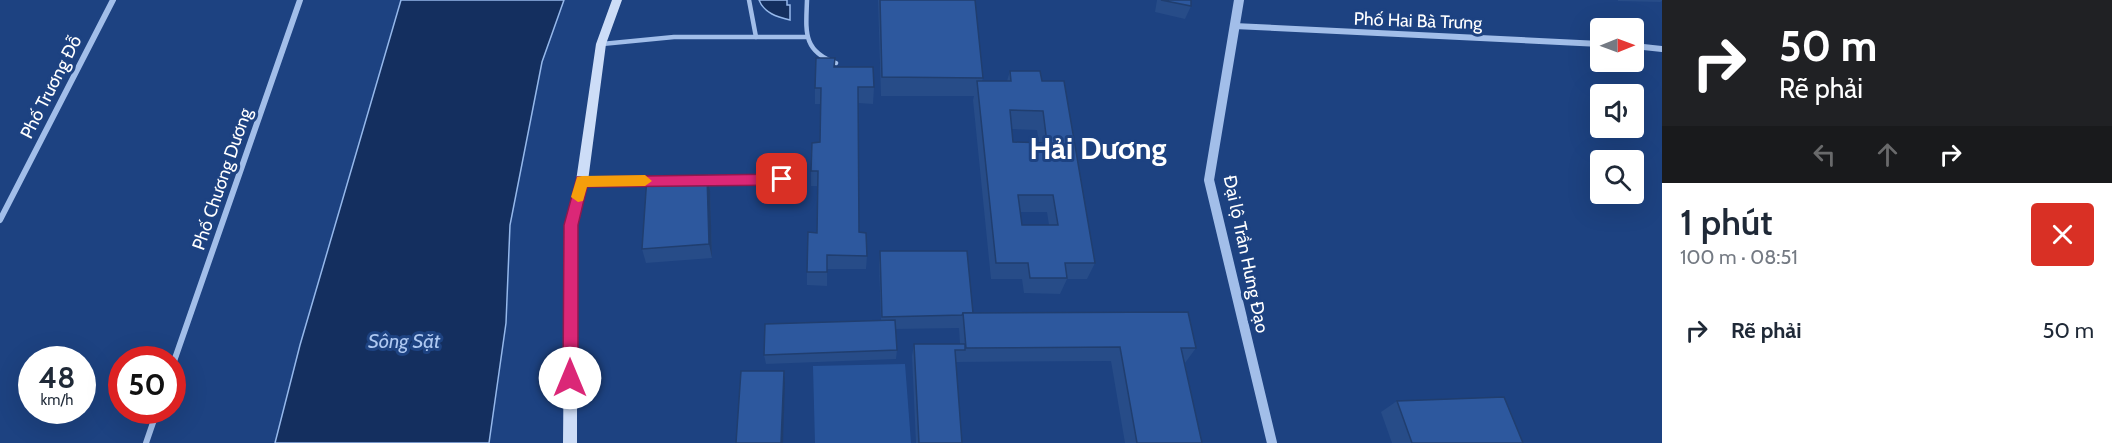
<!DOCTYPE html>
<html lang="vi">
<meta charset="utf-8">
<style>
:root{--surface:#fff;--page:#f6f6f7;--text:#1f2937;--muted:#747a83}
body{margin:0;font-family:Cabin,sans-serif;background:var(--page);color:var(--text);height:100vh;display:flex;flex-direction:column;font-size:22px;white-space:nowrap}
*{box-sizing:border-box;margin:0}
p{font-size:20px;color:var(--muted)}
.icon{flex:none;width:33px;height:33px;fill:none;stroke:currentColor;stroke-width:2;stroke-linecap:round;stroke-linejoin:round}
.map{position:relative;flex:1;overflow:hidden}
.details{display:flex;flex-direction:column;background:var(--surface);width:450px}
.details>*{flex:none}
.guide{background:#202124;color:#fff;overflow:hidden}
.needle{width:39px;rotate:89deg}
.tools{position:absolute;left:1590px;top:18px;display:grid;gap:12px}
.tools a{display:grid;place-items:center;width:54px;height:54px;border-radius:6px;background:var(--surface);box-shadow:0 6px 24px #0002;font-size:30px}
.speed{position:absolute;left:18px;top:346px;display:flex;gap:12px;font-size:30px;font-weight:700;text-align:center}
.speed>*{display:grid;place-content:center;width:78px;height:78px;border-radius:50%;background:var(--surface);box-shadow:0 6px 24px #0002;line-height:1}
.speed small{font-size:15px;font-weight:400}
.speed .limit{border:9px solid #d22;background:#fff;color:#111}
.pin{position:absolute;display:grid;place-items:center;width:51px;height:51px;color:#fff;margin:-26px;border-radius:12px;box-shadow:0 3px 9px #0006}
.me{position:absolute;width:66px;margin:-33px;rotate:0deg;stroke-linejoin:round;filter:drop-shadow(0 0 4px #0008)}
.turn{display:flex;align-items:center;gap:21px;height:126px;padding:0 18px;font-size:27px}
.turn .icon{width:78px;height:78px;stroke-width:2.5}
.turn b{display:block;font-size:42px;line-height:51px}
.lanes{display:flex;align-items:center;height:57px;padding:0 18px;background:#0003;justify-content:center;gap:30px;direction:ltr}
.lanes .off{opacity:.35}
.round{display:grid;place-items:center;flex:none;width:63px;height:63px;border-radius:6px;background:var(--page)}
.overview{display:flex;align-items:center;justify-content:space-between;height:102px;padding:0 18px}
h1{font-size:36px;font-weight:600;line-height:45px}
ul{padding:0;list-style:none}
li{display:flex;align-items:center;gap:18px;height:90px;padding:0 18px}
li div{flex:1}
li b{display:block;font-size:22px}
li em{font-style:normal}
main{display:flex;flex:1;min-height:0}
.map>svg:first-child{display:block}
.green{fill:#275399}
.water{fill:#142f5f;stroke:#95b8eb;stroke-width:1.5}
.lines{fill:none;stroke-linecap:round;stroke-linejoin:round}
.service{stroke:#a2bee9;stroke-width:4.5}
.minor{stroke:#a2bee9;stroke-width:6}
.tertiary{stroke:#a2bee9;stroke-width:10}
.secondary{fill:#cdddf7;fill-rule:evenodd}
.wall{fill:#274c88;fill-rule:evenodd}
.shaded-wall{fill:#203e6f}
.building{fill:#2d589e;stroke:#203e6f;stroke-width:1.5;fill-rule:evenodd}
.route{fill:#db2777;stroke:#8e194d;stroke-width:1.5}
.slow{fill:#f59e0b}
.labels{text-anchor:middle;dominant-baseline:central;stroke-width:6;stroke-linejoin:round;paint-order:stroke}
.street-label{font-size:18px;fill:#fff;stroke:#1d4281}
.water-label{font-size:20px;font-style:italic;fill:#aec8f1;stroke:#1d4281}
.town-label{font-size:30px;font-weight:bold;fill:#fff;stroke:#1d4281}
</style>
<main>
<div class="map">
<svg width="1662" height="443" viewBox="0 0 1662 443">
<rect width="100%" height="100%" fill="#1d4281"/>
<path class="green" d="M905,364L911,443H815L813,366Z"/>
<g class="water">
<path d="M401,0H564L542,62L510,225L506,323L489,443H275L300,345Z"/>
<path d="M759,0H787V5H790V20C777,17 764,13 759,0Z"/>
</g>
<g class="lines">
<g class="service">
<path d="M749,0L756,37"/>
<path d="M807,0C806,31 802,51 836,63"/>
<path d="M602,44L674,37H806"/>
<path d="M703,180L781,179"/>
<path d="M583,181H653"/>
</g>
<g class="minor">
<path d="M1234,26L1600,44"/>
<path d="M1634,46L1662,49"/>
<path d="M0,220L113,0"/>
<path d="M172,367L300,0"/>
<path d="M146,443L157,411"/>
</g>
<path class="tertiary" d="M1239,0L1209,180L1272,443"/>
<path class="secondary" d="M612,0H622L606,44L588,181L577,225V443H563L565,225L576,181L596,44Z"/>
</g>
<g class="wall">
<path d="M878,0H975L983,78L982,81H1007L1010,71L1042,81L1095,263L1087,279H1067L1060,294L1024,293L1022,279H991L973,100L974,96H881ZM1012,129L1037,130L1039,143L1013,142ZM1020,212H1047L1049,225H1022Z"/>
<path d="M1157,0H1191V6L1185,19L1155,12Z"/>
<path d="M1618,0H1662V1L1660,2L1618,1Z"/>
<path d="M834,67L874,87L873,104L858,103L859,232L867,256L866,269H827V286L807,285V272L817,233L818,186H811V171L820,142L821,104H815V88Z"/>
<path d="M707,175L710,190L712,258L646,263L642,249Z"/>
<path d="M880,251L973,313L1196,348L1185,363L1202,443H1125L1111,361L956,362L962,443H916L912,356L914,344H960L959,328L895,329L897,350L896,359L766,364L764,355L881,320L879,265Z"/>
<path d="M1397,401L1523,443H1392L1381,412Z"/>
</g>
<g class="shaded-wall">
<path d="M707,175L710,190L712,258L709,244Z"/>
<path d="M784,371L785,383L783,443H781Z"/>
</g>
<g class="building">
<path d="M880,0H975L983,78L882,77Z"/>
<path d="M1161,0H1191V6Z"/>
<path d="M816,58H835L834,67H873L874,87H858L859,232L866,233L867,256L827,255V272H807L808,232L817,233L818,171H811L812,143L820,142L821,88H815Z"/>
<path d="M1010,71H1040L1042,81H1064L1095,263H1065L1067,278H1030L1028,263H996L977,81H1011ZM1010,110L1043,111L1047,143L1013,142ZM1018,195H1053L1058,225H1022Z"/>
<path d="M707,175L709,244L642,249L647,176Z"/>
<path d="M880,251H967L973,313H963L962,315L882,317Z"/>
<path d="M1188,312L1196,348H1181L1202,443H1137L1120,347L966,348L963,313Z"/>
<path d="M895,320L897,350L764,355L765,324Z"/>
<path d="M914,344H965V350H955L962,443H919Z"/>
<path d="M741,371H784L781,443H736Z"/>
<path d="M1504,397L1523,443H1412L1397,401Z"/>
</g>
<path class="route" d="M782,174L788,179L782,185L587,187L578,225V378L576,383L570,385L565,383L563,378L564,225L577,177Z"/>
<path class="slow" d="M645,175L652,181L645,186L587,187L583,201L578,202L571,197L577,177L582,176Z"/>
<g class="labels">
<g class="street-label">
<text transform="translate(1418 21) rotate(2)">Phố Hai Bà Trưng</text>
<text transform="translate(51 87) rotate(-63)">Phố Trương Đỗ</text>
<text transform="translate(222 179) rotate(-71)">Phố Chương Dương</text>
<text transform="translate(1246 254) rotate(78)">Đại lộ Trần Hưng Đạo</text>
</g>
<g class="water-label">
<text x="404" y="341">Sông Sặt</text>
</g>
<g class="town-label">
<text x="1098" y="148">Hải Dương</text>
</g>
</g>
</svg>
<div class="tools">
<a><svg class="needle" viewBox="-14 -14 28 28"><path d="M0-13l5 13h-10z" fill="#e53935"/><path d="M0 13l5-13h-10z" fill="#747a83"/></svg></a>
<a><svg class="icon" aria-label="sound" viewBox="0 0 24 24"><path d="M4 9h4l5-4v14l-5-4H4zM17 9q2 3 0 6"/></svg></a>
<a><svg class="icon" aria-label="search" viewBox="0 0 24 24"><circle cx="10" cy="10" r="6"/><path d="M15 15l6 6"/></svg></a>
</div>
<div class="speed"><div>48<small>km/h</small></div><div class="limit">50</div></div>
<div class="pin" style="left:782px;top:179px;background:#d93025"><svg class="icon" aria-label="arrive" viewBox="0 0 24 24"><path d="M6 21V4h12l-3 4 3 4H6"/></svg></div>
<svg class="me" style="left:570px;top:378px" viewBox="-20 -20 40 40"><circle r="19" fill="#fff"/><path d="M0-13L10 11 0 6-10 11z" fill="#db2777"/></svg>
</div>
<section class="details">
<div class="guide">
<div class="turn"><svg class="icon" aria-label="right" viewBox="0 0 24 24"><path d="M7 20v-9h11M14 6l5 5-5 5"/></svg><div><b>50 m</b>Rẽ phải</div></div>
<div class="lanes"><svg class="icon off" aria-label="left" viewBox="0 0 24 24"><path d="M17 20v-9H6M10 6l-5 5 5 5"/></svg><svg class="icon off" aria-label="ahead" viewBox="0 0 24 24"><path d="M12 20V5M6 11l6-6 6 6"/></svg><svg class="icon" aria-label="right" viewBox="0 0 24 24"><path d="M7 20v-9h11M14 6l5 5-5 5"/></svg></div>
</div>
<div class="overview"><div><h1>1 phút</h1><p>100 m · 08:51</p></div><a class="round" style="background:#d93025;color:#fff"><svg class="icon" aria-label="close" viewBox="0 0 24 24"><path d="M6 6l12 12M18 6L6 18"/></svg></a></div>
<ul>
<li><svg class="icon" aria-label="right" viewBox="0 0 24 24"><path d="M7 20v-9h11M14 6l5 5-5 5"/></svg><div><b>Rẽ phải</b></div><em>50 m</em></li>
</ul>
</section>
</main>
